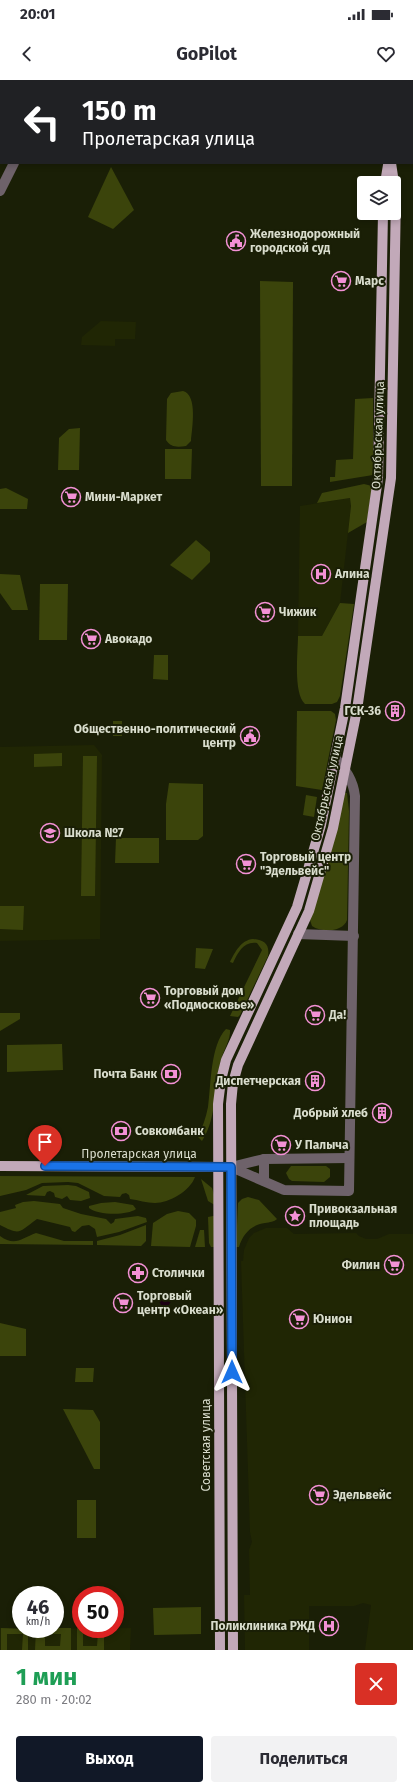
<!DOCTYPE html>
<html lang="ru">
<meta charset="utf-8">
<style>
:root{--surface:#fff;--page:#f2f2f3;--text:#2b2b33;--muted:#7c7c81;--accent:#111827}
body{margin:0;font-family:"Fira Sans",sans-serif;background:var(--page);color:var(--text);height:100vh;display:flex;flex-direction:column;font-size:15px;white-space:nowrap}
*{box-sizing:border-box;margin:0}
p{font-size:13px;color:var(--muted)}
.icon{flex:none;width:22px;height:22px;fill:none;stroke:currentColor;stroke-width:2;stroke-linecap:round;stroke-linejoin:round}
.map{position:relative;height:1570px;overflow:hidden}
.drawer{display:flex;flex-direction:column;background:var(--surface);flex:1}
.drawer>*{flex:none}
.banner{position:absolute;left:0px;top:0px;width:413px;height:84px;box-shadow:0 2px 6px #0003;background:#202124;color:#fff;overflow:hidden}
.tools{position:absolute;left:357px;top:96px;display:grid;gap:8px}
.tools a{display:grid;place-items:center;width:44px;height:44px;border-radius:4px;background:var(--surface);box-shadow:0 2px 6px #0003;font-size:20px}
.speed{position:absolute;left:12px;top:1506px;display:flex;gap:8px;font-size:20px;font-weight:700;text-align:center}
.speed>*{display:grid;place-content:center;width:52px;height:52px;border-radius:50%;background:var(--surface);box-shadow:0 2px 6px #0003;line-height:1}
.speed small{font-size:10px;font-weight:400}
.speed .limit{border:6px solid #d22;background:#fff;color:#111}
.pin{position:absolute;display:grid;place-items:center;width:34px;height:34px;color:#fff;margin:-41px -17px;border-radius:50% 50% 50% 0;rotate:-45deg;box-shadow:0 0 4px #0007}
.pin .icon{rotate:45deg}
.me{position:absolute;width:44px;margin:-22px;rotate:0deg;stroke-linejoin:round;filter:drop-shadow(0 0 3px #0008)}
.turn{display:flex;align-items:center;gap:14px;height:84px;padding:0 16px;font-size:18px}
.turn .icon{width:52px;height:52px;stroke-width:2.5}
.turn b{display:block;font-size:28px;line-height:34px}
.round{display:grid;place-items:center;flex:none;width:42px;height:42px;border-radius:4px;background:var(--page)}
.summary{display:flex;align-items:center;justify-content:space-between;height:68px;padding:0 16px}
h1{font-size:24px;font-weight:700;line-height:30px;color:#1e9e55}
.cta{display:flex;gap:8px;margin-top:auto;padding:8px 16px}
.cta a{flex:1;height:46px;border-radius:4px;background:var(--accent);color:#fff;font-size:16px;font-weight:700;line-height:46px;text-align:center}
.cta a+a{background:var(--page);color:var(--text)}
.status{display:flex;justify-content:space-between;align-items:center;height:28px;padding:0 20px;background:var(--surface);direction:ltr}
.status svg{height:11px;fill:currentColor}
header{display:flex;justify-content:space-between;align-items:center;height:52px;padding:0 16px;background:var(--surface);font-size:18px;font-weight:700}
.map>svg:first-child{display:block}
.built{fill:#202604}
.green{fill:#3b440b;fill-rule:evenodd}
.water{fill:#1b0013}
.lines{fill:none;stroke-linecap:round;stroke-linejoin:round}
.minor{stroke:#6e626a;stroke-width:10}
.major{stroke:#c2a9b9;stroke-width:10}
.route-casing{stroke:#114b97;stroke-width:10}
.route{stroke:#1a73e8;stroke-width:7}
.labels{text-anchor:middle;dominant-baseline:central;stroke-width:4;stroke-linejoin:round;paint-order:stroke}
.poi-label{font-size:12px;font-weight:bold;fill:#d9ddcd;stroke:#1a1f06;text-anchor:start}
.street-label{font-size:12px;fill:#d9ddcd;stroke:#1a1f06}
</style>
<div class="status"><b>20:01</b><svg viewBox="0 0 49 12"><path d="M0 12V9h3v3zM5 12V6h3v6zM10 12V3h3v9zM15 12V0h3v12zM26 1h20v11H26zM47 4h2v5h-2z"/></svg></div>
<header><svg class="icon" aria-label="back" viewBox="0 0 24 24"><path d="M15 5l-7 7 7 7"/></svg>GoPilot<svg class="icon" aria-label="heart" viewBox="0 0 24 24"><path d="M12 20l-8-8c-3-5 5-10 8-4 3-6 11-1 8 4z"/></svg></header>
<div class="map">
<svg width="413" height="1570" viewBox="0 0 413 1570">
<rect width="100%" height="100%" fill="#1a1f06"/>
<g class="built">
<path d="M101,241L136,242L135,259H115V266L81,265L82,257Z"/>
<path d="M350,418L351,426L340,523L322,556H298L300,426Z"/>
<path d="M94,665L102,675L100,859L0,861V667Z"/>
<path d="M266,1148H287L294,1154L356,1153L359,1156L366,1159H377L389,1154H413V1570H365L371,1525L363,1523L354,1526H309V1570H245L244,1515H250L249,1470L252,1462L250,1452L241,1181H243L244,1170L249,1158L254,1153Z"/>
<path d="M0,1548L21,1549L131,1548L130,1570H0Z"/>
</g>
<g class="green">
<path d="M111,87L134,130L113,149L88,137Z"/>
<path d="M260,201L293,202L292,406H261Z"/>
<path d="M183,311C198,315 192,348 191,361L186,366C178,367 171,368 166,360L167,319L171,313Z"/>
<path d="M373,318V395L330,402V397H335L336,380L353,379L355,319Z"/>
<path d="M80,348L79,390H58L59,358L69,349Z"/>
<path d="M165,369H192L191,399H165Z"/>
<path d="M364,404L372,406L367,442L348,453L351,426L350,418L317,423L322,413Z"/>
<path d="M6,408L28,419L27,429H0V409Z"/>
<path d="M196,460L210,472V482L192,500L170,485Z"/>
<path d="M0,494L20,495L28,530H12L0,513Z"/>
<path d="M40,504H68L67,560H39Z"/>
<path d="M340,523L354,524L340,616L337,622L332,624H305C293,613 298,571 298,556H322Z"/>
<path d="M154,575H168V600L153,599Z"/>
<path d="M297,631H331L335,634L336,640L322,710L296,706Z"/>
<rect x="113" y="641" width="9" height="15"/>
<path d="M62,673V686L34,687V674Z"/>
<path d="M83,676H97L95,816H81Z"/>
<path d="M169,703L203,704V756L198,760H166V724Z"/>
<path d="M345,713H347L349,731L347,840C343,852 322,853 312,846L310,840Z"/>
<path d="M306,715L317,717L314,737L303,735Z"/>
<path d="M116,758H159V783H115Z"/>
<path d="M0,826H24L23,850L0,849Z"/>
<path d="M253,859C264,860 270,864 268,876L240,935L238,937L230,936L262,870L257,863C244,861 238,872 233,883L230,882C235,872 241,860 253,859Z"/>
<path d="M196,868L213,869L205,889L195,888Z"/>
<path d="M0,933H20V939L0,951Z"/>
<path d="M226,949L230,950C231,959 223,971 221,980C213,1007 218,1036 202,1061L198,1057C202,1048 206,1038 208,1027C211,1007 210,965 226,949Z"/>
<path d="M62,964L63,990L7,992V965Z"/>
<path d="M291,1086H326L330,1089V1097L324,1102L292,1101L289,1099L286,1093Z"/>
<path d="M0,1096L195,1097C190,1111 169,1123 155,1123C147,1123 138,1120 130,1119L129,1115L126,1113L122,1114L120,1117L104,1116L78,1103L68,1102L42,1103L26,1110L0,1116Z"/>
<path d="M201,1099L212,1108L218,1127L208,1121Z"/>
<path d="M68,1105L76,1106L89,1112L90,1118L81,1121L70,1120L67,1116L62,1119L55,1117L54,1113L50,1111L47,1112L45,1116L26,1115L43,1106Z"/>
<path d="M248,1117L259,1120L277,1139C274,1142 270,1142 265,1143C251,1145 243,1154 239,1167H236L238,1123L242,1119Z"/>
<path d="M34,1121L60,1124L63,1128L81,1134L106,1139L111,1144L114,1142L115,1139L138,1136L146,1138L147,1142L119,1152L97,1157L95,1149L89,1145L82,1146L75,1152L72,1151L70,1147L37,1139C19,1152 21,1156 0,1145V1132L16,1128L15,1125L23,1122Z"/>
<path d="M115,1122L133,1125L136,1129C127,1136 97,1135 89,1128V1126L101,1123Z"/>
<path d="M178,1131L189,1133L196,1140V1146L190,1167L151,1166L153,1143L167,1134Z"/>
<path d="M218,1135V1167H211L209,1163L208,1137Z"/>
<path d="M146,1145V1161L141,1166L97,1165V1161L120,1155Z"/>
<path d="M200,1150H204L205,1167H195Z"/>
<path d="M36,1153L64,1161H93V1165L0,1164V1156C15,1167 22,1158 36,1153Z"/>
<path d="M0,1243L26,1249V1276H0Z"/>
<path d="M76,1288H94L93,1302H75Z"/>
<path d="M63,1329L93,1330L100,1342V1389H94Z"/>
<rect x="77" y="1420" width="19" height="38"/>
<path d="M201,1527V1554L154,1555L153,1528Z"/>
<path d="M1,1548L28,1549V1570H22L23,1554H7V1570H1Z"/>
<path d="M55,1548H71V1570H35L36,1549ZM45,1554H61L60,1566H45Z"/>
<path d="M77,1548L104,1549V1570H77ZM83,1553H98L97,1566H83Z"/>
</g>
<circle class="water" cx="165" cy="1220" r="6"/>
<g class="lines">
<g class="minor">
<path d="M54,1L55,0"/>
<path d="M0,111L14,83"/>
<path d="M298,854L354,856"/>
<path d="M231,1087L284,1110L349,1111L355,716C353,700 346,690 335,678"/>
<path d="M231,1087L264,1079L349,1078"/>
<path d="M264,1101V1079"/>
</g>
<g class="major">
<path d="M390,1V0"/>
<path d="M391,83L394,103"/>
<path d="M385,103L388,85"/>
<path d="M0,1086L224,1087"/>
<path d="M220,1570L218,1024L221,1000L226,980L297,827L321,745L345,628L378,398L383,133"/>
<path d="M233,1570L231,1024L233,1003L238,985L309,831L333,748L357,630L391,398L396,115L394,104"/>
</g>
</g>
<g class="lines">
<defs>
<path id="route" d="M45,1086L231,1087L232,1292"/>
</defs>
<use href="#route" class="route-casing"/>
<use href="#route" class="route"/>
</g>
<defs>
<symbol id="civic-ring" viewBox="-11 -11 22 22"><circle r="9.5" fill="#1a1f06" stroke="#f391d5" stroke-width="1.5"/><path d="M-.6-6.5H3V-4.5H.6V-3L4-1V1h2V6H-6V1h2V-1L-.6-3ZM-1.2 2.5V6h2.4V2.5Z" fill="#f391d5"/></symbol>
<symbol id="supermarket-ring" viewBox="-11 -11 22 22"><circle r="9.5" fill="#1a1f06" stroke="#f391d5" stroke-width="1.5"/><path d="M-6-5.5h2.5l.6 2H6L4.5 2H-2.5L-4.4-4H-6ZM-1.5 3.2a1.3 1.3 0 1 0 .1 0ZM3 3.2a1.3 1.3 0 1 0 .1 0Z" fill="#f391d5"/></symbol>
<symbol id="hospital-ring" viewBox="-11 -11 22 22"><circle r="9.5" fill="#1a1f06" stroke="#f391d5" stroke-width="1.5"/><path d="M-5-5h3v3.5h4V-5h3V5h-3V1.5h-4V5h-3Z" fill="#f391d5"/></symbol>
<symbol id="building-ring" viewBox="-11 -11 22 22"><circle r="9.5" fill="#1a1f06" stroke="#f391d5" stroke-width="1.5"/><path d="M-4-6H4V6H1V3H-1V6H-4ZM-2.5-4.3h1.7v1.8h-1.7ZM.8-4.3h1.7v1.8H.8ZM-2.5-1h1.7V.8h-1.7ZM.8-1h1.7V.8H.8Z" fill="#f391d5"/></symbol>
<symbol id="school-ring" viewBox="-11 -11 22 22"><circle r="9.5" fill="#1a1f06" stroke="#f391d5" stroke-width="1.5"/><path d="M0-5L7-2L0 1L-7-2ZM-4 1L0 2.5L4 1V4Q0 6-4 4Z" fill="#f391d5"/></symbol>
<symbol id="bank-ring" viewBox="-11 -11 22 22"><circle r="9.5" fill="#1a1f06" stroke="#f391d5" stroke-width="1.5"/><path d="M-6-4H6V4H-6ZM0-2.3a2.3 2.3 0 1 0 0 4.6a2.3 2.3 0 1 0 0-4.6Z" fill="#f391d5"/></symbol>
<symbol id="sight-ring" viewBox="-11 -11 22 22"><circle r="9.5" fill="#1a1f06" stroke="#f391d5" stroke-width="1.5"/><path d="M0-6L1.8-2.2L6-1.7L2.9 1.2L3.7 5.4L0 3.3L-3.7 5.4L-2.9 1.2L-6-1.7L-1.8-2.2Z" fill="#f391d5"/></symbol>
<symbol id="pharmacy-ring" viewBox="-11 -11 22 22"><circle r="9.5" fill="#1a1f06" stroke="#f391d5" stroke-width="1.5"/><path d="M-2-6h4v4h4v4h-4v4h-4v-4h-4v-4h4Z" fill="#f391d5"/></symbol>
</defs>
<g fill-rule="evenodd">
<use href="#civic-ring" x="225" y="150" width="22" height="22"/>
<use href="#supermarket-ring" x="330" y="190" width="22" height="22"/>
<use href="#supermarket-ring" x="60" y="406" width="22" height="22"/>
<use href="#hospital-ring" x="310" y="483" width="22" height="22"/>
<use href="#supermarket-ring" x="254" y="521" width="22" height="22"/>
<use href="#supermarket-ring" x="80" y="548" width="22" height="22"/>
<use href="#building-ring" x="384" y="620" width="22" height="22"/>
<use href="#civic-ring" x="239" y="645" width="22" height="22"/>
<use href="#school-ring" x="39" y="742" width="22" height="22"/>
<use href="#supermarket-ring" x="235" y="773" width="22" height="22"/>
<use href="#supermarket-ring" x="139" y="907" width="22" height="22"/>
<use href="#supermarket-ring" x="304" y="924" width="22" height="22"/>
<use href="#bank-ring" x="160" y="983" width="22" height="22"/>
<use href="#building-ring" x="304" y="990" width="22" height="22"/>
<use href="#building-ring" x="371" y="1022" width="22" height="22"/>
<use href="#bank-ring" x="110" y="1040" width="22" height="22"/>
<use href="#supermarket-ring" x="270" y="1054" width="22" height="22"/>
<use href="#sight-ring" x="284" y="1125" width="22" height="22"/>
<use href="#supermarket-ring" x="383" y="1174" width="22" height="22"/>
<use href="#pharmacy-ring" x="127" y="1182" width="22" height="22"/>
<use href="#supermarket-ring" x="112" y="1212" width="22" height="22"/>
<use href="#supermarket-ring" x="288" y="1228" width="22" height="22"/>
<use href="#supermarket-ring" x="308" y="1404" width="22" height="22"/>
<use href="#hospital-ring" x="318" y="1535" width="22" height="22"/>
</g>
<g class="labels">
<g class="poi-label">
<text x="250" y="154">Железнодорожный<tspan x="250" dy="14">городской суд</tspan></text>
<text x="355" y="201">Марс</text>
<text x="85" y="417">Мини-Маркет</text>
<text x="335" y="494">Алина</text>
<text x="279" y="532">Чижик</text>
<text x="105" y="559">Авокадо</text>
<text x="381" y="631" text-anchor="end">ГСК-36</text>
<text x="236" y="649" text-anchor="end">Общественно-политический<tspan x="236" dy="14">центр</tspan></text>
<text x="64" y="753">Школа №7</text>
<text x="260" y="777">Торговый центр<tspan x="260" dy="14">"Эдельвейс"</tspan></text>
<text x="164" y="911">Торговый дом<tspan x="164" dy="14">«Подмосковье»</tspan></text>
<text x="329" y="935">Да!</text>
<text x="157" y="994" text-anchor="end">Почта Банк</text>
<text x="301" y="1001" text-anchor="end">Диспетчерская</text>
<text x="368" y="1033" text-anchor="end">Добрый хлеб</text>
<text x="135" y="1051">Совкомбанк</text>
<text x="295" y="1065">У Палыча</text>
<text x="309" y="1129">Привокзальная<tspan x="309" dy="14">площадь</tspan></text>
<text x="380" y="1185" text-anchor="end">Филин</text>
<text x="152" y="1193">Столички</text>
<text x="137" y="1216">Торговый<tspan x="137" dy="14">центр «Океан»</tspan></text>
<text x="313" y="1239">Юнион</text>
<text x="333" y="1415">Эдельвейс</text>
<text x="315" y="1546" text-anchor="end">Поликлиника РЖД</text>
</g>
<g class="street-label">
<text transform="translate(378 355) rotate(-88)">Октябрьская улица</text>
<text transform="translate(327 708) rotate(-77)">Октябрьская улица</text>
<text x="139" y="1074">Пролетарская улица</text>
<text transform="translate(206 1365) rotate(-90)">Советская улица</text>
</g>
</g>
</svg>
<div class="tools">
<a><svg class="icon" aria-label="layers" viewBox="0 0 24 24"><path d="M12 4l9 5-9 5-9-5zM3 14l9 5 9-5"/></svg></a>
</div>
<div class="speed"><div>46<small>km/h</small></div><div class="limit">50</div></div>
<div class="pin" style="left:45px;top:1086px;background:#d93025"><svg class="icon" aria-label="arrive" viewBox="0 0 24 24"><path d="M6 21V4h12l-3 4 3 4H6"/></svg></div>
<svg class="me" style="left:232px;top:1292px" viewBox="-20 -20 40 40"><path d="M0-17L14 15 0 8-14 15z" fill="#1a73e8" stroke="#fff" stroke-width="4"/></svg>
<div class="banner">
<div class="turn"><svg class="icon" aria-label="left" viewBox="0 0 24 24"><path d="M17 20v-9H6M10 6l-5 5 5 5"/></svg><div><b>150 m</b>Пролетарская улица</div></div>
</div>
</div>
<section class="drawer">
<div class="summary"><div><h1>1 мин</h1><p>280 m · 20:02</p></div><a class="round" style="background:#d93025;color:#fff"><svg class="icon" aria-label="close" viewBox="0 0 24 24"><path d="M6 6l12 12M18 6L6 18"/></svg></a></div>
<div class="cta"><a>Выход</a><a>Поделиться</a></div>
</section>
